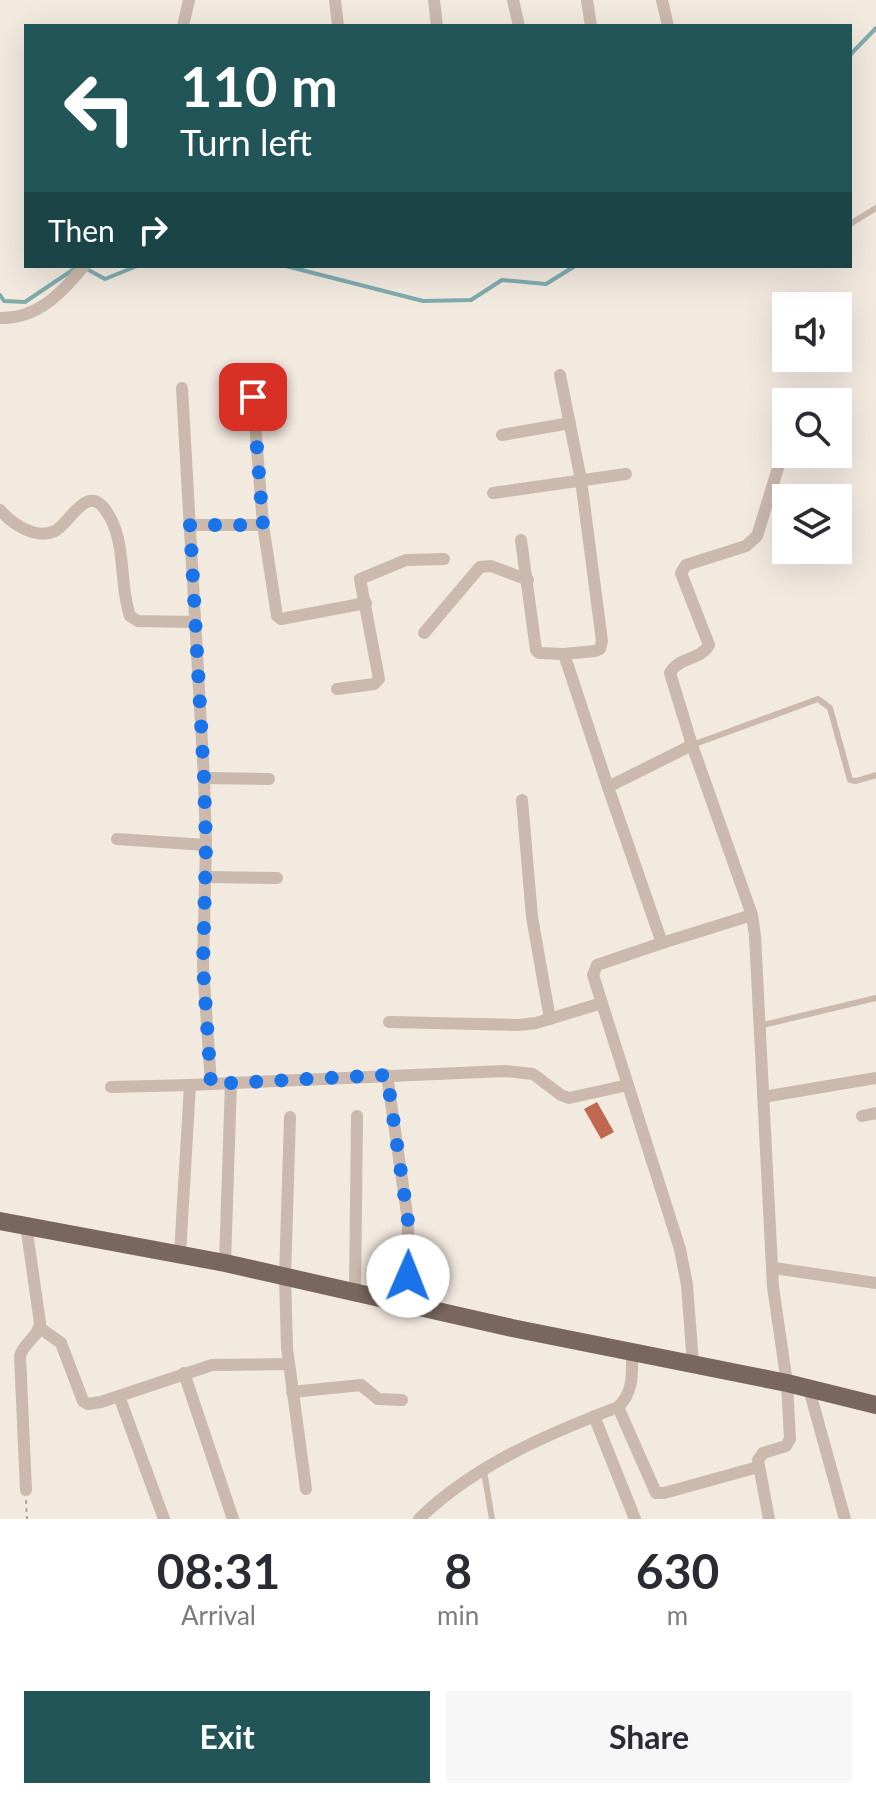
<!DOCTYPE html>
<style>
:root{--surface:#fff;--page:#f7f7f7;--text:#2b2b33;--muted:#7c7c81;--accent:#225558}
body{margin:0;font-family:Lato,sans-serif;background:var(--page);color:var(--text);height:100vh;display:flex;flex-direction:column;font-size:30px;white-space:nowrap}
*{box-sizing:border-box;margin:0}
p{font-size:26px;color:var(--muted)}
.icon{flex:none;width:44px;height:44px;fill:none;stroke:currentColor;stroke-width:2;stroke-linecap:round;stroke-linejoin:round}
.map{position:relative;height:1519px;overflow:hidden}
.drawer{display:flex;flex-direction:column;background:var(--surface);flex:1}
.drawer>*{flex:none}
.top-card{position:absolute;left:24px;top:24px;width:828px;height:244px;border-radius:0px;box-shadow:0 8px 32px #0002;background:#225558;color:#fff;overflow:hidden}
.buttons{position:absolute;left:772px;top:292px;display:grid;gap:16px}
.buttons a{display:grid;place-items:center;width:80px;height:80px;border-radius:0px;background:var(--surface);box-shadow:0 8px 32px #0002;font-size:40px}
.pin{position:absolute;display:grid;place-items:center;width:68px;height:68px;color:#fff;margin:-34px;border-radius:16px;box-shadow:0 4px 12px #0006}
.me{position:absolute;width:88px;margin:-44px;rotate:1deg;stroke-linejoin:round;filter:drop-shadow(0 0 6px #0008)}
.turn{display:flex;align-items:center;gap:28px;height:168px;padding:0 24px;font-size:36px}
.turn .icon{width:104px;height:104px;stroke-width:2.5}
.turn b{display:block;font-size:56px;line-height:68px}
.then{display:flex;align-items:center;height:76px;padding:0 24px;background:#0003;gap:16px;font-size:30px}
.eta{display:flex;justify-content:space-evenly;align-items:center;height:136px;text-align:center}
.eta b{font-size:48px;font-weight:700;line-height:56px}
.button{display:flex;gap:16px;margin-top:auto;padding:16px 24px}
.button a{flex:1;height:92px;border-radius:0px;background:var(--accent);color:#fff;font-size:32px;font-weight:700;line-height:92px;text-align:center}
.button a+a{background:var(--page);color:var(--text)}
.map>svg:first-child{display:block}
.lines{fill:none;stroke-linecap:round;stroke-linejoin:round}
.stream{stroke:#80acae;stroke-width:4}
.building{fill:#c06950}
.path{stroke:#b5a396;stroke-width:2;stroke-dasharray:4 4;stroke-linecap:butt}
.lane{stroke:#cab9ac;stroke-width:6}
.street{stroke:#cab9ac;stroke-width:12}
.primary{stroke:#79665c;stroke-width:18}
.route{stroke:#1a73e8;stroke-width:14;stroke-dasharray:0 25.2}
</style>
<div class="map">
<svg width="876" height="1519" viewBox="0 0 876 1519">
<rect width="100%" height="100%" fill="#f2e9df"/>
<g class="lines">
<g class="stream">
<path d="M850,55L876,28"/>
<path d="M286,266L423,301L471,300L502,280L546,284L575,266"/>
<path d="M85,268L105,279L137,266"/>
<path d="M0,295L4,301L25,302L77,267"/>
</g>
</g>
<path class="building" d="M597,1102L614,1132L601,1139L584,1109Z"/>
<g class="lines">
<path class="path" d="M26,1500L27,1519"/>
<g class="lane">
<path d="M850,224L876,208"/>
<path d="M692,745L818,699L830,708L850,780L856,781L876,775"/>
<path d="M759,1026L876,998"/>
<path d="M484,1471L492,1519"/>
</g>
<g class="street">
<path d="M335,0L338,26"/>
<path d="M434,0L437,26"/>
<path d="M513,0L519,26"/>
<path d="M587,0L591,26"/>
<path d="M662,0L668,26"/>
<path d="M183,26L189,0"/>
<path d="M0,318C37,319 61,294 84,266"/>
<path d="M560,375L581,480L602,641L600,649L595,651L564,654L608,787L692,745L752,915L755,936L773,1287L787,1383L790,1439L786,1446L763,1453L758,1460L769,1519"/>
<path d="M253,397L263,525L277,616L281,619L366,603"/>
<path d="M502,435L570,423"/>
<path d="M493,493L626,474"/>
<path d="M0,510C12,524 36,540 55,531C69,524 86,485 104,508C128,539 118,581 130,616L138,621L195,622"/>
<path d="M190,525H263"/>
<path d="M521,540L536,650L539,653L564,654"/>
<path d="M424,633L480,567L491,566L528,580"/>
<path d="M337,689L374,684L379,679L360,579L406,560L444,559"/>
<path d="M692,745L670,673C678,657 701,660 709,645L681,573L686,565L746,546L757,536L786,442"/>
<path d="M204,778L269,779"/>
<path d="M608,787L662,943L752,915"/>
<path d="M522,800L532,917L550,1019"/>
<path d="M117,839L206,845"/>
<path d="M206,877L277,878"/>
<path d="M662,943L597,965L593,975L680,1249L687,1285L693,1364"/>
<path d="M389,1022L519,1025L536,1023L602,1003"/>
<path d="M387,1075L408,1221L407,1305"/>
<path d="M211,1084L505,1071L533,1074L561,1095L569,1098L628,1085"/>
<path d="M111,1087L190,1085"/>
<path d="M763,1097L876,1078"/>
<path d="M862,1116L876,1113"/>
<path d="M290,1117L285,1277L287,1348L306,1489"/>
<path d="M26,1225L40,1323C39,1337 24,1342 20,1356L26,1490"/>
<path d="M180,1254L190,1085L211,1084L203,966L206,845L204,778L182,388"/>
<path d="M225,1263L231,1082"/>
<path d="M774,1268L876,1283"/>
<path d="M355,1293L357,1116"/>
<path d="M40,1328L61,1343L83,1401L88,1404L101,1402L212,1365L288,1364"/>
<path d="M184,1373L233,1519"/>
<path d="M809,1389L845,1519"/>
<path d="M292,1392L361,1385L378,1399L402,1400"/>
<path d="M119,1396L164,1519"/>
<path d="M618,1407L656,1493H664L758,1467"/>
<path d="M594,1416L635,1519"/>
<path d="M419,1519C474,1465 548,1434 618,1407C634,1392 632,1374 632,1354"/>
</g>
<path class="primary" d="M0,1221L225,1263L512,1328L787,1383L876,1405"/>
</g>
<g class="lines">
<path class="route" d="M253,397L263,525H190L204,778L206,845L203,966L211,1084L387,1075L408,1221V1276"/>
</g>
</svg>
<div class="buttons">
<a><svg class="icon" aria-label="sound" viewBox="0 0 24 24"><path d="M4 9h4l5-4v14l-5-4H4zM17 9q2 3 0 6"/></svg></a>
<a><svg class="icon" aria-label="search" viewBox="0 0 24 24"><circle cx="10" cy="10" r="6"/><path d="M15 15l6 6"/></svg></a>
<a><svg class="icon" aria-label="layers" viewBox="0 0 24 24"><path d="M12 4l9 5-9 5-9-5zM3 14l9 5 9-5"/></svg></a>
</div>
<div class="pin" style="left:253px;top:397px;background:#d93025"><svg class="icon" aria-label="arrive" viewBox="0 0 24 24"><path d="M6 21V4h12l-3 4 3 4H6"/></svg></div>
<svg class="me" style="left:408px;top:1276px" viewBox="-20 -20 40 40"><circle r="19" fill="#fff"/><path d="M0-13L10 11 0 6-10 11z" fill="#1a73e8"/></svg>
<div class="top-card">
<div class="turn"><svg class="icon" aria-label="left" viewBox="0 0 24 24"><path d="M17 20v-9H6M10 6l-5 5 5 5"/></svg><div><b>110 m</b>Turn left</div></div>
<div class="then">Then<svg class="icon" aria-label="right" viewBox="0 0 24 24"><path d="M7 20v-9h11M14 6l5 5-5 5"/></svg></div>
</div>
</div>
<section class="drawer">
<div class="eta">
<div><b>08:31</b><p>Arrival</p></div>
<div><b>8</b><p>min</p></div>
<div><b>630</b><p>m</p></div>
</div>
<div class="button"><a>Exit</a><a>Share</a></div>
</section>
